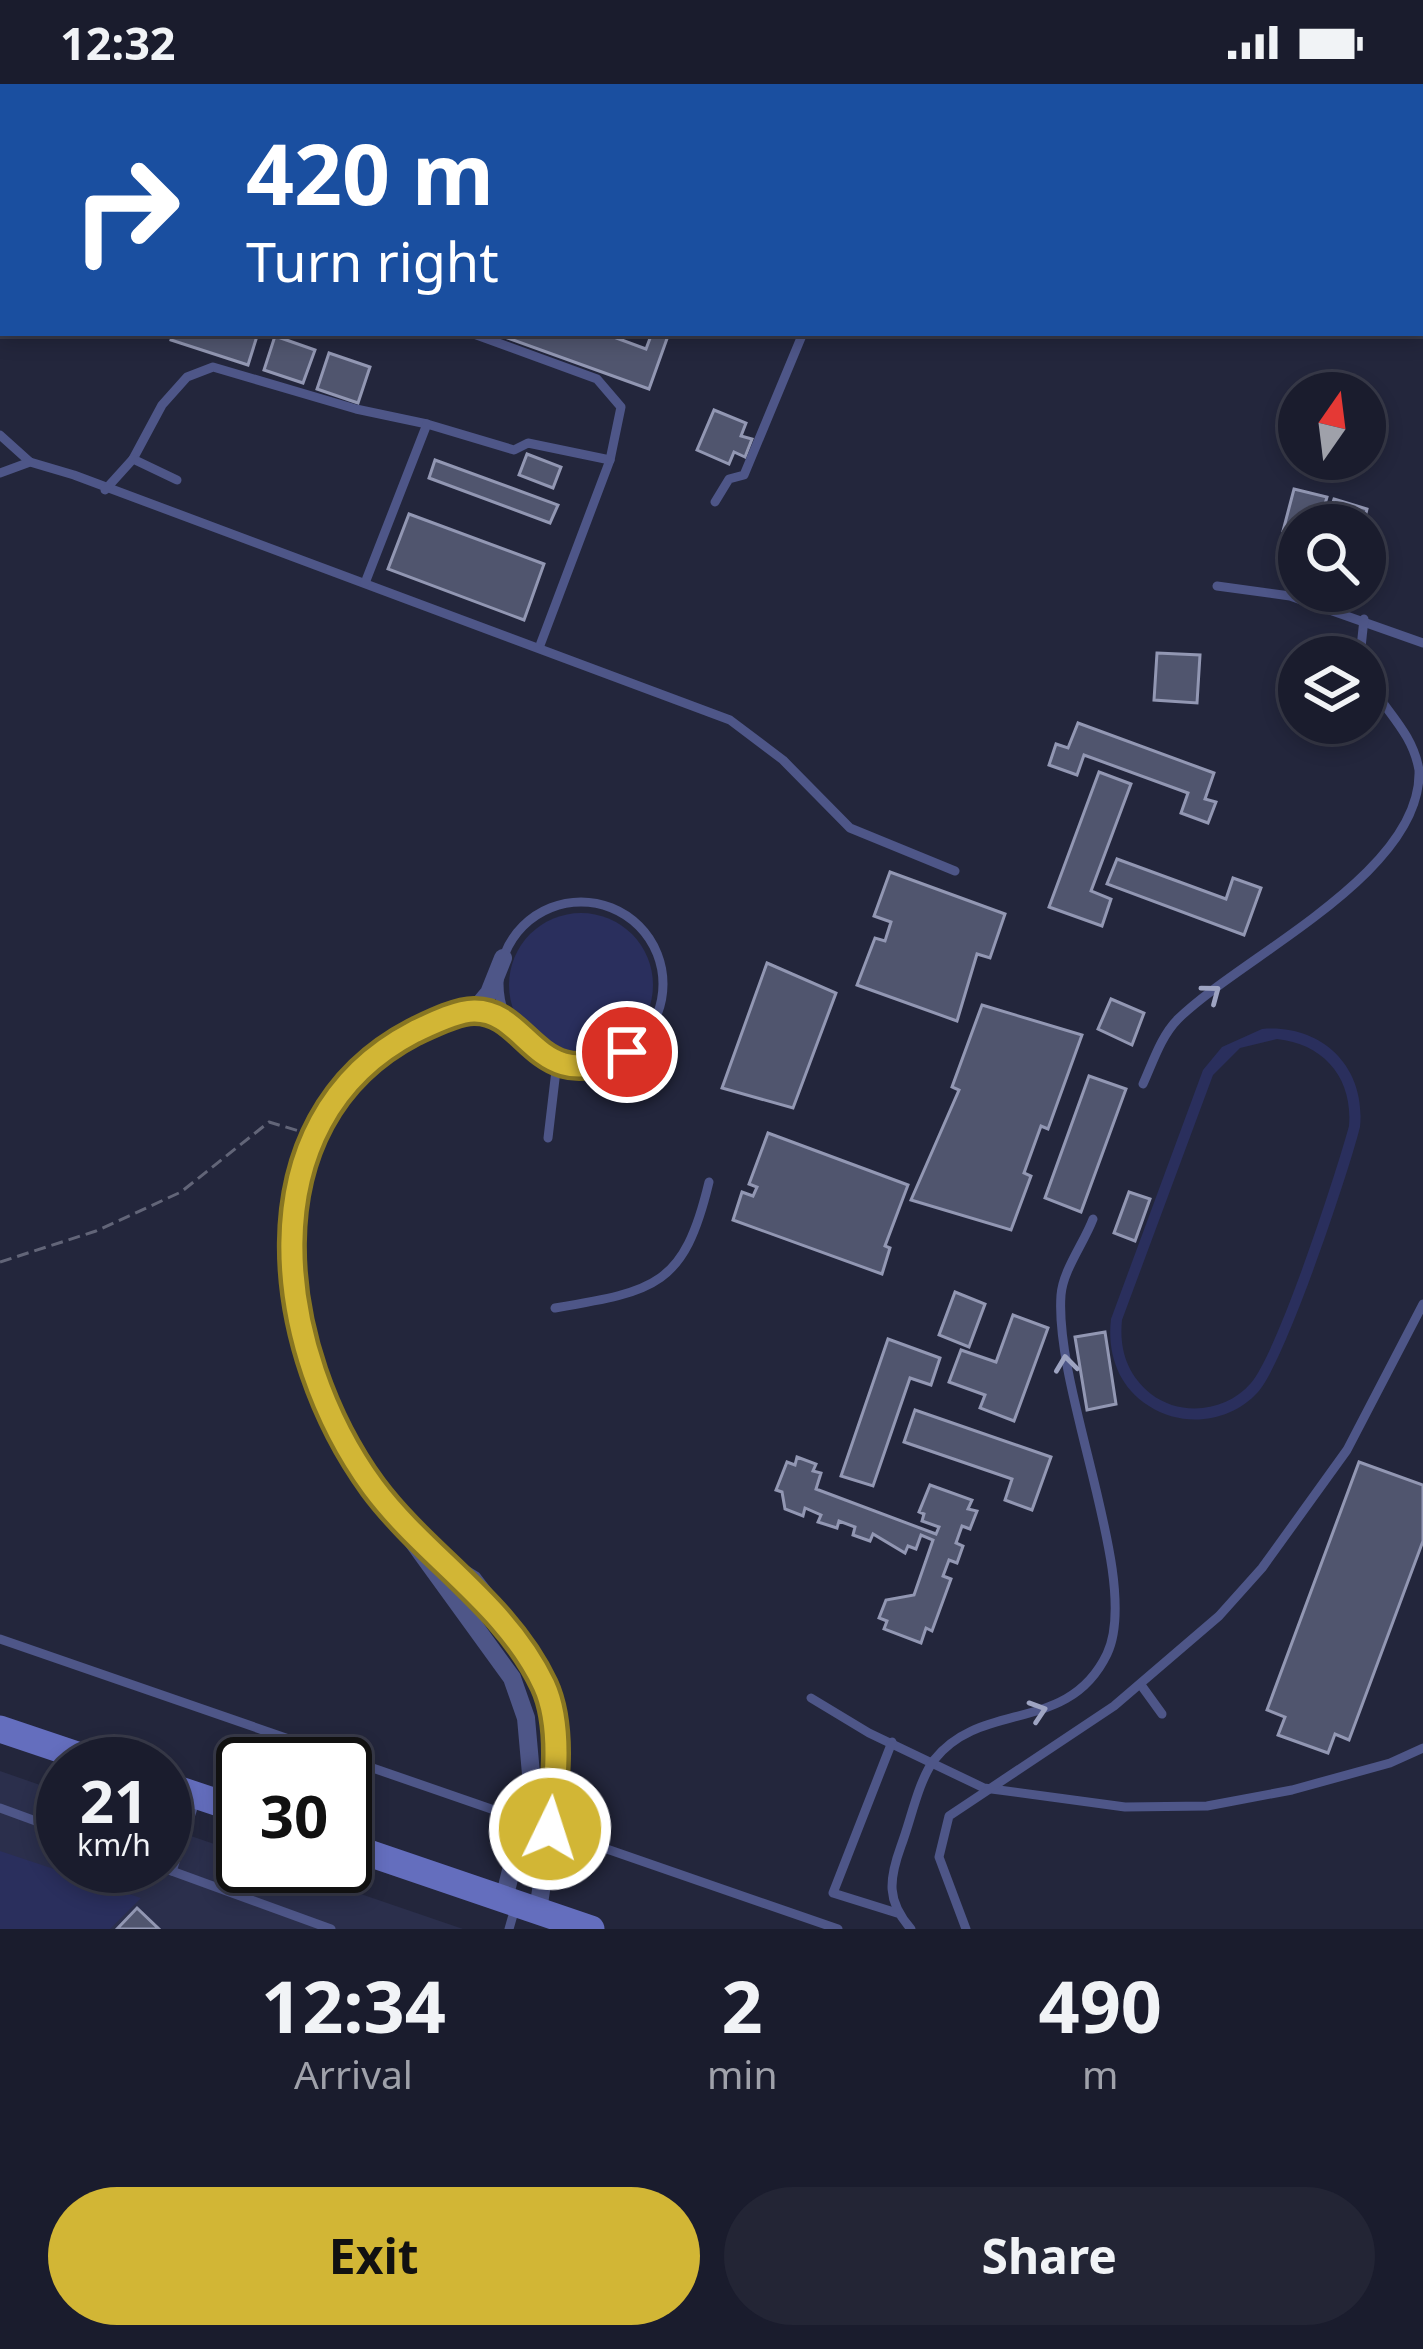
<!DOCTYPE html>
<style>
:root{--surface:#1a1c2d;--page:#232535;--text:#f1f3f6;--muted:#9fa1aa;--line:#383a49;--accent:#d2b635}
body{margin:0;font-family:"Noto Sans",sans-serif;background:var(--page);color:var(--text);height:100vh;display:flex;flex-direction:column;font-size:45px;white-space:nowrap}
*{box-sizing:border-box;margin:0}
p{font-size:39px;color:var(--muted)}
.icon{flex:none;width:66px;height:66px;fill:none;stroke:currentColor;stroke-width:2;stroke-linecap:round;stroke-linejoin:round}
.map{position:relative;height:1845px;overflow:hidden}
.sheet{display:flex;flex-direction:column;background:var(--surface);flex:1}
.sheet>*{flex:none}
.hud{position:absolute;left:0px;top:0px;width:1425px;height:252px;box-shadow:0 6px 18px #0003,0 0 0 3px var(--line);background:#1a4fa0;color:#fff;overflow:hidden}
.needle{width:78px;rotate:14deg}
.controls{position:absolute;left:1278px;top:288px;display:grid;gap:24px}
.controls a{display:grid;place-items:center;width:108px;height:108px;border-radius:50%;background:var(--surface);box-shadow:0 6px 18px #0003,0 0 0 3px var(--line);font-size:60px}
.speed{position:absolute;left:36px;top:1653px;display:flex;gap:24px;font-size:60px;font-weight:700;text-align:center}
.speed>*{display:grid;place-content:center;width:156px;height:156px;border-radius:50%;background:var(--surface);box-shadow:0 6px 18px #0003,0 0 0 3px var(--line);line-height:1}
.speed small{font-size:30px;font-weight:400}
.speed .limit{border:6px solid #111;border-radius:18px;background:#fff;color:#111}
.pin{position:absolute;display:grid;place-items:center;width:102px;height:102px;color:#fff;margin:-51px;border:6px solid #fff;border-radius:50%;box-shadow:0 3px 12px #0007}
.me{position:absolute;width:132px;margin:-66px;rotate:4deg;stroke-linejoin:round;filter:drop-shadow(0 0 9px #0008)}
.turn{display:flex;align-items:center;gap:42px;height:252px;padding:0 48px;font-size:54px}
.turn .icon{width:156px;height:156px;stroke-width:2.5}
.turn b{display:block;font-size:84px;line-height:102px}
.eta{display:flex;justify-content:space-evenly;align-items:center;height:204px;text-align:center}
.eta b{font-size:72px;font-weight:700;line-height:84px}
.primary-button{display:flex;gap:24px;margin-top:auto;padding:24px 48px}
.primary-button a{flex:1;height:138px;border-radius:72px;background:var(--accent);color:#111;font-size:48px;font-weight:700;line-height:138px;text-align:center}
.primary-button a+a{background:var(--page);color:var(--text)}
.status{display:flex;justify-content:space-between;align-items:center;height:84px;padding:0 60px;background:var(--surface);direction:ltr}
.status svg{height:33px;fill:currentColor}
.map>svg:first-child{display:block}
.built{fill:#2b2f4c}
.green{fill:#2a2f5d;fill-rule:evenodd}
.building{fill:#50556e;stroke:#9297b3;stroke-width:3}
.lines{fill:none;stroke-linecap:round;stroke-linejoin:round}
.path{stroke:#626578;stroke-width:3;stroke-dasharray:12 6;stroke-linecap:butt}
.lane{stroke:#4e5688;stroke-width:9}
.street{stroke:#4e5688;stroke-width:18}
.secondary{stroke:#646ebe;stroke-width:27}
.oneway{stroke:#9ea4c2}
.route-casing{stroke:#887622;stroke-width:30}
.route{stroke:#d2b635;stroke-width:21}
</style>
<div class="status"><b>12:32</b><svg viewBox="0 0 49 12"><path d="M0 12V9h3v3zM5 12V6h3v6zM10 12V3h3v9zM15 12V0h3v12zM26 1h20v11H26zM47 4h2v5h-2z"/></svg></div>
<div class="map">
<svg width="1423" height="1845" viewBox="0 0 1423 1845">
<rect width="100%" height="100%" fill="#23263c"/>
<path class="built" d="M0,1687L63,1709V1782H165V1743L243,1770V1782H279L463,1845H0Z"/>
<g class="green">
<circle cx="581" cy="901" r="72"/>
<path d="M1262,945C1322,940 1366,983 1360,1043C1348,1091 1285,1278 1258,1308C1230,1339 1183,1344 1149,1322C1118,1303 1107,1269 1111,1235L1203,986L1222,963ZM1277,955C1324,960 1353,994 1349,1042C1336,1090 1278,1267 1251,1299C1226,1328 1181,1333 1151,1310C1127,1291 1119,1265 1122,1236L1213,991L1240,964Z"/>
<path d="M0,1767L141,1814L110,1845H0Z"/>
</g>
<g class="building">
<path d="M173,249H258L248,281L171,256Z"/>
<path d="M494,249H603L646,265L652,249H669L649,305Z"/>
<path d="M275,252L315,266L303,299L264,286Z"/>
<path d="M329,269L370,283L358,319L317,305Z"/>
<path d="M714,326L746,339L741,352L752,355L745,373L734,368L729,380L697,366Z"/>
<path d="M527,370L561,383L553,404L519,391Z"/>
<path d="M435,376L558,421L550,439L429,394Z"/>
<path d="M1294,405L1327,413L1319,441H1299V451L1283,447Z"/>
<path d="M1334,415L1367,425L1363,441H1326Z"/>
<path d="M409,430L544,480L524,536L388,485Z"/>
<path d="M1157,569L1200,571L1197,619L1154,616Z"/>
<path d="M1078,639L1214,689L1205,715L1216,718L1208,739L1181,729L1188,709L1084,671L1077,691L1049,681L1056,660L1068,664Z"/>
<path d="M1099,688L1131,700L1091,807L1111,815L1102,842L1049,823Z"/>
<path d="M1117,775L1226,815L1233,794L1261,804L1244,851L1107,800Z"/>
<path d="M890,788L1005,830L990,874L977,870L957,937L857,901L875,854L885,857L891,838L874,832Z"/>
<path d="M767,879L836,909L793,1024L722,1004Z"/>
<path d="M1111,915L1144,929L1132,961L1098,945Z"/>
<path d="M982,921L1082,951L1048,1045L1041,1042L1024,1089L1031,1092L1011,1146L911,1116L959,1006L952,1003Z"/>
<path d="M1089,992L1126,1005L1081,1128L1045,1114Z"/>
<path d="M768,1049L908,1101L885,1162L890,1164L882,1190L733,1136L742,1108L753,1112L757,1103L749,1100Z"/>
<path d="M1129,1108L1150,1115L1135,1157L1114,1149Z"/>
<path d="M955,1208L985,1220L969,1263L939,1251Z"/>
<path d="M1013,1231L1048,1244L1014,1337L980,1324L985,1311L949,1298L961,1266L996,1278Z"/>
<path d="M1105,1248L1116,1320L1087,1326L1075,1253Z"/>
<path d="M888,1255L940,1274L931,1301L910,1294L873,1402L841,1392Z"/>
<path d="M915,1326L1051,1373L1032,1426L1005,1416L1012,1395L904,1358Z"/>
<path d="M797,1373L816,1380L813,1387L821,1389L816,1405L936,1450L939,1443L922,1437L924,1430L919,1428L930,1401L972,1416L968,1425L977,1427L970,1445L962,1442L956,1459L963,1462L957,1479L949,1476L943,1492L951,1495L932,1547L926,1544L921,1559L884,1545L887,1537L879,1534L886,1516L914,1511L933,1456L921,1451L916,1465L908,1462L905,1469L873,1450L870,1457L853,1451L855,1443L839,1437L837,1444L818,1438L821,1431L805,1424L803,1432L785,1425L782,1408L776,1406L787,1378L795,1381Z"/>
<path d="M1359,1378L1423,1401V1457L1349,1656L1335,1650L1328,1669L1278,1651L1285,1633L1267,1626Z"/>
<path d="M137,1824L159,1845H117Z"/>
</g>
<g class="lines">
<path class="path" d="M0,1178L96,1147L181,1108L269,1038L299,1047"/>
<g class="lane">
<path d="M855,3V0"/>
<path d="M471,249L597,295L621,323L610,376L539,564"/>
<path d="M0,351L30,378"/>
<path d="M133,375L162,321L187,293L213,283L356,325L427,340"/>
<path d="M0,389L30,378L74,391L730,636L783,676L850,744L955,787"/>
<path d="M105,406L133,375L177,396"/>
<path d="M715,418L729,395L744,391L803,249"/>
<path d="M365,499L427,340L514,366L528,359L610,376"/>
<path d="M1217,502L1290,512L1423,559"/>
<path d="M1360,573L1364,535"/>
<circle cx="581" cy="900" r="82"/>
<path d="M1143,1000C1153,978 1161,952 1178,935C1242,872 1423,789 1419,686C1412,646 1383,626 1365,591"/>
<path d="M548,1054L557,978"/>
<path d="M555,1224C656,1207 684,1202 709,1098"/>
<path d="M436,1467L476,1492L510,1536"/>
<path d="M0,1555L838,1845"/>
<path d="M1141,1601L1162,1630"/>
<path d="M811,1614L869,1649L984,1704L1125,1723L1207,1722L1292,1706L1390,1679L1423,1664"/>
<path d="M892,1658L833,1809L897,1829"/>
<path d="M0,1724L63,1747"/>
<path d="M158,1782L331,1845"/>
<path d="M172,1787L195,1718"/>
<path d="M509,1845L515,1824"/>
<path d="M911,1845C886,1817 889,1795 901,1762C911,1736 918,1698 934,1676C982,1615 1068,1651 1107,1570C1142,1497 1054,1307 1061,1211C1063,1186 1084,1159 1093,1135"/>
<path d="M966,1845L939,1773L949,1732L1114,1622L1219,1532L1262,1484L1347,1366L1423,1220"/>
</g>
<g class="street">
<path d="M884,0L892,3"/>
<path d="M1283,0L1291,3"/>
<path d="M46,3L48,0"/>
<path d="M1085,3L1086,0"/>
<path d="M1319,3L1320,0"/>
<path d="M0,11L3,15"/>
<path d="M1422,50H1423"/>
<path d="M1422,199H1423"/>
<path d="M0,232L3,211"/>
<path d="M503,874L489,909L474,927L414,948L380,970L324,1031L304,1073L291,1124L290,1174L296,1221L337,1342L370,1398L512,1594L526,1634L532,1701L504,1815"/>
<path d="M474,927L499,935L518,952"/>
<path d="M430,1469C575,1587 565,1654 538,1826"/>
</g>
<g class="secondary">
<path d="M0,1645L104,1680"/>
<path d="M165,1701L243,1727"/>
<path d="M345,1761L591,1845"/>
</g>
</g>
<defs><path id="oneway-chevron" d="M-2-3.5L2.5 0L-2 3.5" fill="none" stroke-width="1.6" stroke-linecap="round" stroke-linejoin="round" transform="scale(3)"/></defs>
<g class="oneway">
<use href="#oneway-chevron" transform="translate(1212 909) rotate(-37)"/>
<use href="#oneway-chevron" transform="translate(1066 1280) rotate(-97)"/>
<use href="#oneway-chevron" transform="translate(1038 1627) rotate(-18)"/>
</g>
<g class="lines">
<defs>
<path id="route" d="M550,1745C555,1702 563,1642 544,1601C506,1520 425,1473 373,1403C275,1269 241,1038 414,948C429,941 456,927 474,927C530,926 536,1016 627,968"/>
</defs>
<use href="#route" class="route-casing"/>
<use href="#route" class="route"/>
</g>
</svg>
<div class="controls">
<a><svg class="needle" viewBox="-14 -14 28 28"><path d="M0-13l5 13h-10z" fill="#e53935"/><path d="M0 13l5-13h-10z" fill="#9fa1aa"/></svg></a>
<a><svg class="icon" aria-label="search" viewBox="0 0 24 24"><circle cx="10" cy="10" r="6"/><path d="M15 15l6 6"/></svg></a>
<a><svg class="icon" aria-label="layers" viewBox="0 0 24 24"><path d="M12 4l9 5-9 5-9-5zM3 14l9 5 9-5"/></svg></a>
</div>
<div class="speed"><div>21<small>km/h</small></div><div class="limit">30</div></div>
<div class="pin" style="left:627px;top:968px;background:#d93025"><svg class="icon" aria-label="arrive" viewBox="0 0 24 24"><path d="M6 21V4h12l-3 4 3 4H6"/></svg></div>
<svg class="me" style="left:550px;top:1745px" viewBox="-20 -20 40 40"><circle r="17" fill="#d2b635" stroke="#fff" stroke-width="3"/><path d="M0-11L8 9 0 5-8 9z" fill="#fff"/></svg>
<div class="hud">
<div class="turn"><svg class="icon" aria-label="right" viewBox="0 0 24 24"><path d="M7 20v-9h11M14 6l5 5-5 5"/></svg><div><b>420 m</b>Turn right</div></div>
</div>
</div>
<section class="sheet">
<div class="eta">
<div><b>12:34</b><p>Arrival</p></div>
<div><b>2</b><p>min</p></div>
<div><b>490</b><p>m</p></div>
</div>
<div class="primary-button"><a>Exit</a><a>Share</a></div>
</section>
